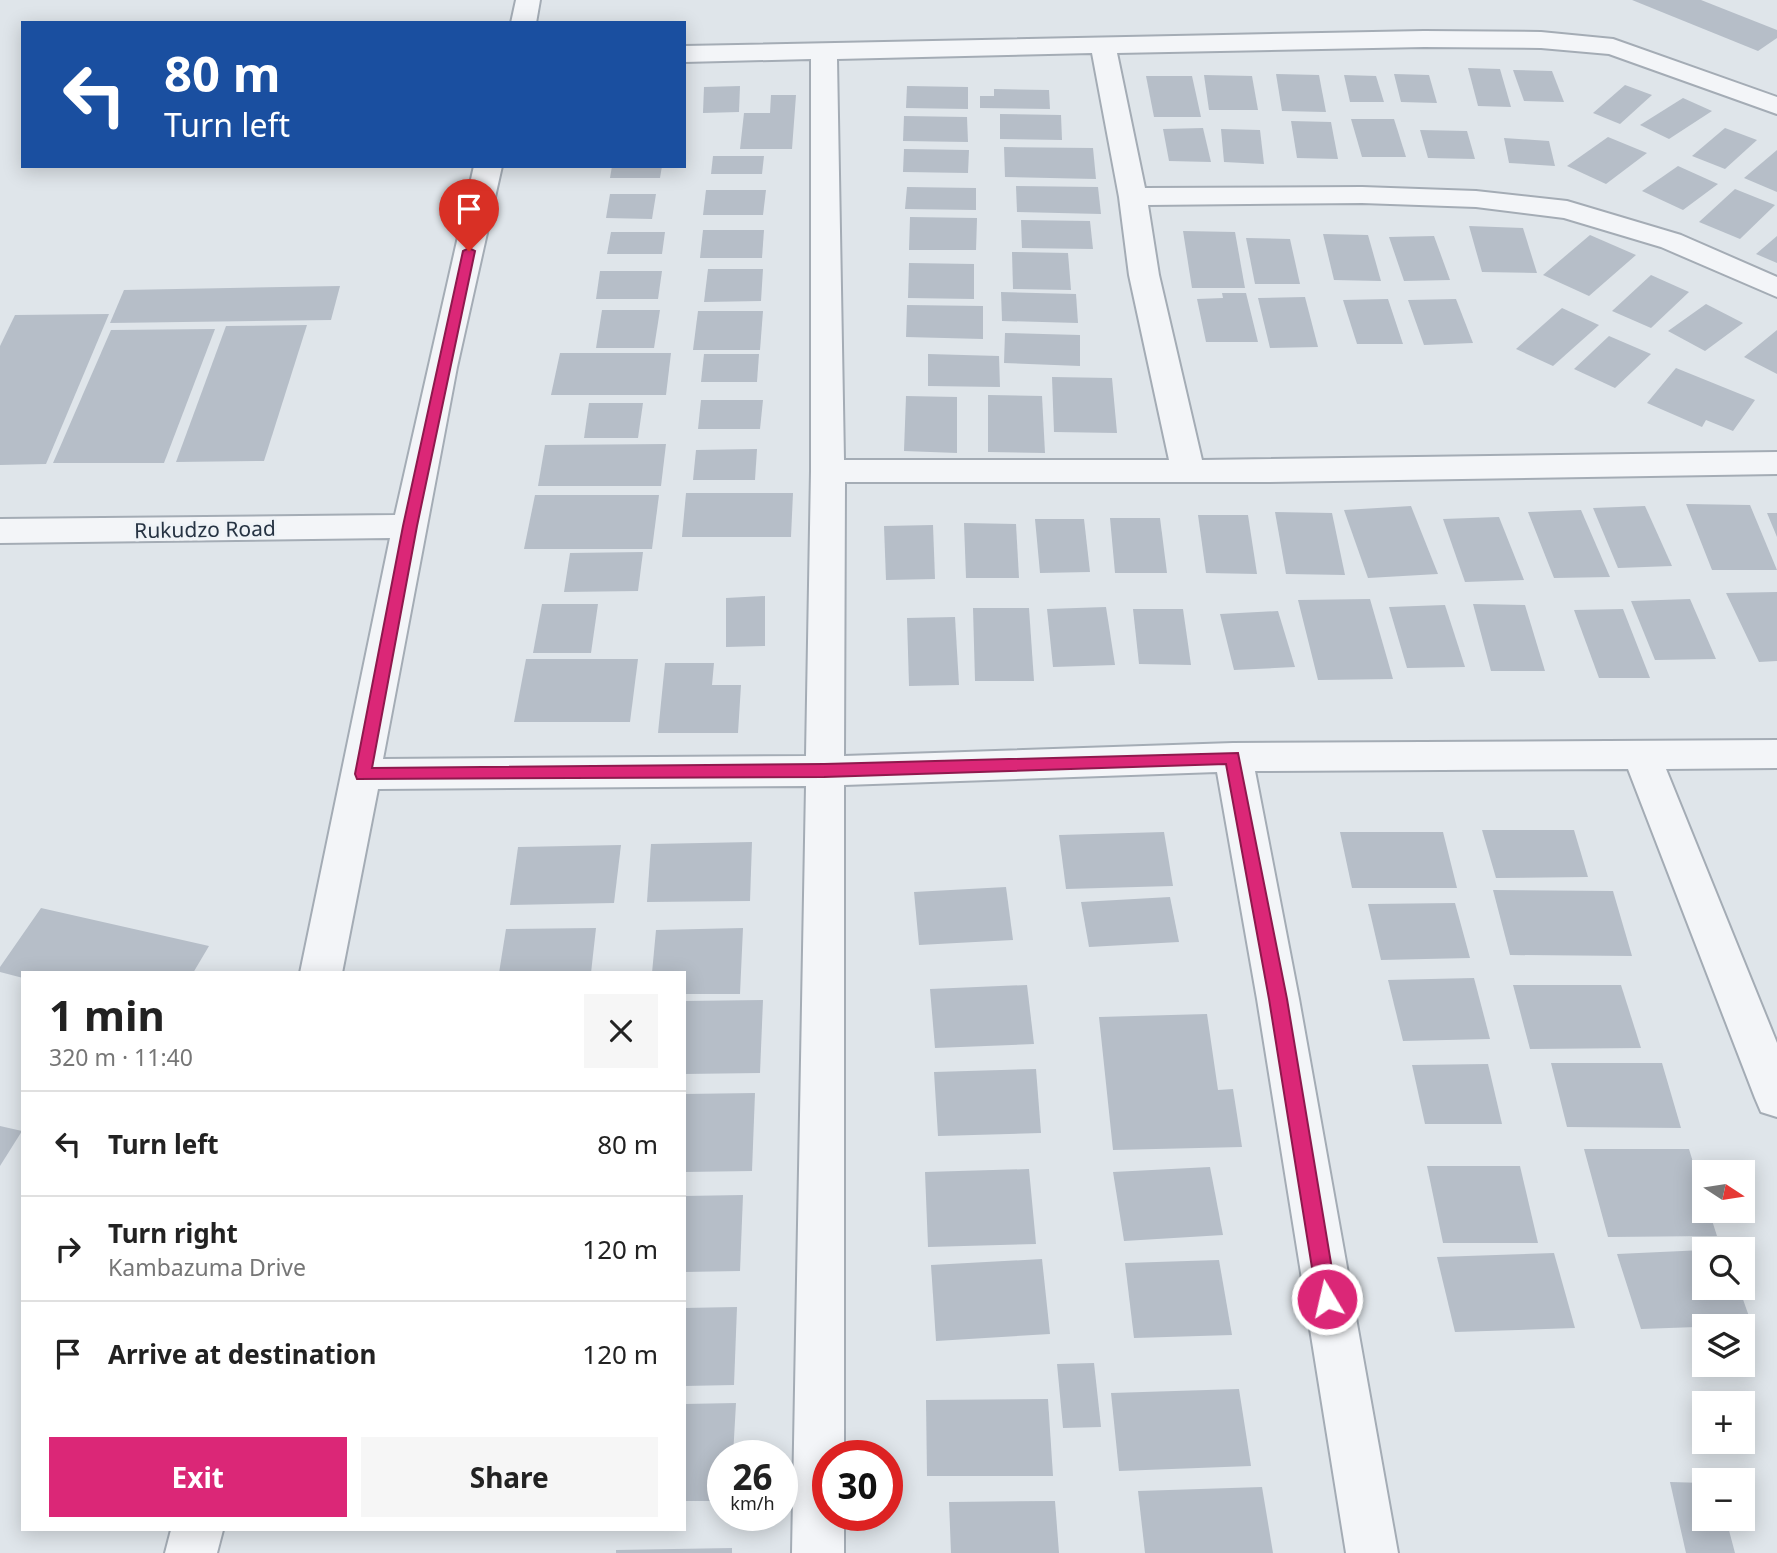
<!DOCTYPE html>
<meta charset="utf-8">
<style>
:root{--surface:#fff;--page:#f6f6f6;--text:#222;--muted:#767676;--line:#e0e0e0;--accent:#db2777}
body{margin:0;font-family:"Noto Sans",sans-serif;background:var(--page);color:var(--text);height:100vh;display:flex;flex-direction:column;font-size:26px;white-space:nowrap}
*{box-sizing:border-box;margin:0}
p{font-size:23px;color:var(--muted)}
.icon{flex:none;width:38px;height:38px;fill:none;stroke:currentColor;stroke-width:2;stroke-linecap:round;stroke-linejoin:round}
.map{position:relative;flex:1;overflow:hidden}
.details{position:absolute;left:21px;top:971px;width:665px;height:560px;display:flex;flex-direction:column;background:var(--surface);border-radius:0px;box-shadow:0 4px 18px #0003}
.details>*{flex:none}
.hud{position:absolute;left:21px;top:21px;width:665px;height:147px;border-radius:0px;box-shadow:0 4px 18px #0003;background:#1a4fa0;color:#fff;overflow:hidden}
.needle{width:46px;rotate:102deg}
.fabs{position:absolute;left:1692px;top:1160px;display:grid;gap:14px}
.fabs a{display:grid;place-items:center;width:63px;height:63px;border-radius:0px;background:var(--surface);box-shadow:0 4px 18px #0003;font-size:35px}
.speed{position:absolute;left:707px;top:1440px;display:flex;gap:14px;font-size:35px;font-weight:700;text-align:center}
.speed>*{display:grid;place-content:center;width:91px;height:91px;border-radius:50%;background:var(--surface);box-shadow:0 4px 18px #0003;line-height:1}
.speed small{font-size:18px;font-weight:400}
.speed .limit{border:10px solid #d22;background:#fff;color:#111}
.pin{position:absolute;display:grid;place-items:center;width:60px;height:60px;color:#fff;margin:-72px -30px;border-radius:50% 50% 50% 0;rotate:-45deg;box-shadow:0 0 7px #0007}
.pin .icon{rotate:45deg}
.me{position:absolute;width:77px;margin:-38px;rotate:351deg;stroke-linejoin:round;filter:drop-shadow(0 0 5px #0008)}
.turn{display:flex;align-items:center;gap:24px;height:147px;padding:0 28px;font-size:32px}
.turn .icon{width:91px;height:91px;stroke-width:2.5}
.turn b{display:block;font-size:49px;line-height:60px}
.round{display:grid;place-items:center;flex:none;width:74px;height:74px;border-radius:0px;background:var(--page)}
.headline{display:flex;align-items:center;justify-content:space-between;height:119px;padding:0 28px}
h1{font-size:42px;font-weight:700;line-height:52px}
.cta{display:flex;gap:14px;margin-top:auto;padding:14px 28px}
.cta a{flex:1;height:80px;border-radius:0px;background:var(--accent);color:#fff;font-size:28px;font-weight:700;line-height:80px;text-align:center}
.cta a+a{background:var(--page);color:var(--text)}
ul{padding:0;list-style:none}
li{display:flex;align-items:center;gap:21px;height:105px;padding:0 28px;border-top:2px solid var(--line)}
li div{flex:1}
li b{display:block;font-size:26px}
li em{font-style:normal}
.map>svg:first-child{display:block}
.building{fill:#b6bec8}
.lines{fill:none;stroke-linecap:round;stroke-linejoin:round}
.minor-casing{stroke:#a4acb5;stroke-width:4}
.minor{fill:#f3f5f8;fill-rule:evenodd}
.route{fill:#db2777;stroke:#8e194d;stroke-width:2}
.labels{text-anchor:middle;dominant-baseline:central;stroke-width:6;stroke-linejoin:round;paint-order:stroke}
.street-label{font-size:21px;fill:#263343;stroke:#eff3f7}
</style>
<div class="map">
<svg width="1777" height="1553" viewBox="0 0 1777 1553">
<rect width="100%" height="100%" fill="#dfe5ea"/>
<g class="building">
<path d="M1632,0H1701L1777,30V38L1758,51Z"/>
<path d="M1468,68L1500,69L1511,107L1478,106Z"/>
<path d="M1513,70L1552,71L1564,102L1524,101Z"/>
<path d="M1276,74L1319,75L1326,112L1282,111Z"/>
<path d="M1394,74L1429,75L1437,103L1401,102Z"/>
<path d="M1204,75L1252,76L1258,110H1209Z"/>
<path d="M1344,75L1376,76L1384,102H1350Z"/>
<path d="M1146,76H1192L1201,117H1154Z"/>
<path d="M1625,85L1652,95L1620,124L1593,113Z"/>
<path d="M740,86L739,112L703,113L704,87Z"/>
<path d="M907,86L968,87V109L906,108Z"/>
<path d="M994,89L1049,90L1050,109L980,108V96H994Z"/>
<path d="M771,95H796L792,149H740L744,113H770Z"/>
<path d="M1683,98L1712,111L1669,139L1640,125Z"/>
<path d="M1000,114L1061,115L1062,140L1000,139Z"/>
<path d="M904,116L967,117L968,142L903,141Z"/>
<path d="M1351,119H1394L1406,157H1362Z"/>
<path d="M1291,121L1331,122L1338,159L1297,158Z"/>
<path d="M1203,128L1211,162L1169,161L1163,129Z"/>
<path d="M1725,128L1757,140L1725,169L1692,156Z"/>
<path d="M1221,129L1260,130L1264,164L1224,162Z"/>
<path d="M1420,130L1467,131L1475,159L1428,158Z"/>
<path d="M1608,137L1647,153L1606,184L1567,166Z"/>
<path d="M1504,138L1549,141L1555,166L1509,163Z"/>
<path d="M1004,147L1093,148L1096,179L1005,177Z"/>
<path d="M904,149L969,150L968,173L903,172Z"/>
<path d="M1777,150V192L1744,178Z"/>
<path d="M713,156H764L762,174H711Z"/>
<path d="M612,166H662L660,178H610Z"/>
<path d="M1678,166L1718,184L1683,210L1642,191Z"/>
<path d="M1016,186L1098,187L1101,214L1017,212Z"/>
<path d="M907,187L976,188V210L905,209Z"/>
<path d="M1735,189L1775,205L1740,239L1699,222Z"/>
<path d="M706,190H766L763,215H703Z"/>
<path d="M610,194H656L652,219L606,218Z"/>
<path d="M910,217L977,218L976,250H909Z"/>
<path d="M1021,220L1090,221L1093,249L1022,248Z"/>
<path d="M1469,226L1523,228L1537,273L1482,272Z"/>
<path d="M703,230H764L762,258H700Z"/>
<path d="M1183,231L1235,232L1245,288H1192Z"/>
<path d="M611,232H665L662,254H607Z"/>
<path d="M1323,234L1368,235L1381,281L1334,280Z"/>
<path d="M1590,235L1636,255L1589,296L1543,275Z"/>
<path d="M1434,236L1450,280L1404,281L1389,237Z"/>
<path d="M1777,236V263L1756,254Z"/>
<path d="M1246,238L1290,239L1300,284H1255Z"/>
<path d="M1012,252L1068,253L1071,290L1013,289Z"/>
<path d="M909,263L974,264V299L908,298Z"/>
<path d="M708,269H763L761,301L704,302Z"/>
<path d="M600,271H662L658,299H596Z"/>
<path d="M1651,275L1689,292L1651,328L1612,311Z"/>
<path d="M340,286L331,320L110,323L124,290Z"/>
<path d="M1001,292L1076,294L1078,323L1002,321Z"/>
<path d="M1222,293H1246L1258,342H1206L1197,299L1223,298Z"/>
<path d="M1305,297L1318,347L1270,348L1258,298Z"/>
<path d="M1388,299L1403,344H1357L1343,300Z"/>
<path d="M1456,299L1473,343L1424,345L1408,300Z"/>
<path d="M1706,304L1743,323L1705,351L1668,331Z"/>
<path d="M907,305L983,306V339L906,337Z"/>
<path d="M1562,308L1599,325L1553,366L1516,349Z"/>
<path d="M602,310H660L654,348H596Z"/>
<path d="M698,311H763L760,350H693Z"/>
<path d="M109,314L46,464L0,465V346L15,315Z"/>
<path d="M307,325L264,461L176,462L226,326Z"/>
<path d="M215,329L164,463H53L111,330Z"/>
<path d="M1777,330V374L1744,357Z"/>
<path d="M1005,333L1080,335V366L1004,363Z"/>
<path d="M1609,336L1651,354L1615,388L1574,369Z"/>
<path d="M560,353H671L666,395H551Z"/>
<path d="M704,354H759L757,382H701Z"/>
<path d="M928,354L999,356L1000,387L928,386Z"/>
<path d="M1676,368L1755,400L1733,431L1706,420L1702,427L1647,403Z"/>
<path d="M1052,377L1112,378L1117,433L1054,432Z"/>
<path d="M988,395L1042,396L1045,453L988,452Z"/>
<path d="M906,396L957,397V453L904,451Z"/>
<path d="M701,400H763L760,429H698Z"/>
<path d="M589,403H643L638,438H584Z"/>
<path d="M666,444L661,486H538L545,445Z"/>
<path d="M757,449L755,480H693L696,450Z"/>
<path d="M686,493H793L791,537H682Z"/>
<path d="M535,495H659L652,549H524Z"/>
<path d="M1686,504L1750,505L1777,570H1712Z"/>
<path d="M1411,506L1438,574L1368,578L1344,510Z"/>
<path d="M1645,506L1672,566L1618,568L1593,508Z"/>
<path d="M1581,510L1610,577L1554,578L1528,512Z"/>
<path d="M1275,512L1332,513L1345,575L1286,574Z"/>
<path d="M1767,513H1777V537Z"/>
<path d="M1198,515H1248L1257,574L1206,573Z"/>
<path d="M1499,517L1524,580L1465,582L1443,519Z"/>
<path d="M1110,518H1160L1167,573H1115Z"/>
<path d="M1035,519H1084L1090,572L1040,573Z"/>
<path d="M964,523L1016,524L1019,578H966Z"/>
<path d="M933,525L935,579L886,580L884,526Z"/>
<path d="M643,552L638,591L564,592L570,553Z"/>
<path d="M1777,592V661L1759,662L1726,593Z"/>
<path d="M765,596V646L726,647V598Z"/>
<path d="M1370,599L1393,679L1318,680L1298,600Z"/>
<path d="M1690,599L1716,659L1655,660L1631,601Z"/>
<path d="M542,604H598L591,653H533Z"/>
<path d="M1473,604L1525,605L1545,671H1491Z"/>
<path d="M1445,605L1465,667L1407,668L1389,607Z"/>
<path d="M1106,607L1115,665L1053,667L1047,609Z"/>
<path d="M973,608H1029L1034,681H975Z"/>
<path d="M1133,609H1183L1191,665L1139,664Z"/>
<path d="M1623,609L1650,678H1599L1574,610Z"/>
<path d="M1278,611L1295,667L1234,670L1220,614Z"/>
<path d="M955,617L959,685L909,686L907,618Z"/>
<path d="M526,659H638L630,722H514Z"/>
<path d="M665,663H714L712,685H741L738,733H658Z"/>
<path d="M1482,830H1574L1588,877L1496,878Z"/>
<path d="M1164,832L1173,886L1066,889L1059,835Z"/>
<path d="M1340,832H1443L1457,888H1352Z"/>
<path d="M752,842L750,901L647,902L651,844Z"/>
<path d="M621,845L614,903L510,905L518,847Z"/>
<path d="M1006,887L1013,940L919,945L914,892Z"/>
<path d="M1493,890L1613,891L1632,956L1510,955Z"/>
<path d="M1170,897L1179,942L1089,947L1081,902Z"/>
<path d="M1455,903L1470,958L1381,960L1368,904Z"/>
<path d="M41,908L209,946L193,973H23V978L0,972V967Z"/>
<path d="M596,928L591,973H499L506,929Z"/>
<path d="M743,928L740,994H684V973H652L656,930Z"/>
<path d="M1474,978L1490,1039L1403,1041L1388,980Z"/>
<path d="M1027,985L1034,1044L935,1048L930,989Z"/>
<path d="M1513,985H1621L1641,1048L1530,1049Z"/>
<path d="M763,1000L760,1073L684,1074V1001Z"/>
<path d="M1207,1014L1218,1090L1233,1089L1242,1147L1113,1150L1099,1017Z"/>
<path d="M1551,1063H1662L1681,1128L1567,1127Z"/>
<path d="M1488,1064L1502,1124H1425L1412,1065Z"/>
<path d="M1036,1069L1041,1133L938,1136L934,1072Z"/>
<path d="M755,1093L752,1171L684,1172V1094Z"/>
<path d="M0,1126L22,1131L0,1166Z"/>
<path d="M1584,1149H1689L1704,1198V1211H1709L1717,1236L1608,1237Z"/>
<path d="M1427,1166H1520L1538,1243H1443Z"/>
<path d="M1210,1167L1223,1235L1124,1241L1113,1172Z"/>
<path d="M1029,1169L1036,1244L928,1247L925,1172Z"/>
<path d="M743,1195L740,1271L684,1272V1196Z"/>
<path d="M1704,1250V1288H1739L1752,1325L1641,1329L1617,1254Z"/>
<path d="M1554,1253L1575,1328L1455,1332L1437,1257Z"/>
<path d="M1042,1259L1050,1334L936,1341L931,1265Z"/>
<path d="M1219,1260L1232,1335L1134,1338L1125,1263Z"/>
<path d="M737,1307L734,1385L684,1386V1308Z"/>
<path d="M1094,1363L1101,1427L1063,1428L1057,1364Z"/>
<path d="M1239,1389L1251,1466L1119,1471L1111,1393Z"/>
<path d="M1048,1399L1053,1476H927L926,1400Z"/>
<path d="M736,1403L733,1456H723V1501H684V1404Z"/>
<path d="M1670,1482L1704,1483V1519H1726L1735,1553H1686Z"/>
<path d="M1262,1487L1273,1553H1145L1138,1491Z"/>
<path d="M1055,1501L1059,1553H951L949,1502Z"/>
<path d="M732,1548V1553H616V1550Z"/>
</g>
<g class="lines">
<defs>
<g id="minor">
<path d="M516,0H540L536,23H511Z"/>
<path d="M1424,31L1541,32L1613,39L1777,97V114L1609,54L1541,48L1424,47L1117,53L1145,188L1362,187L1476,191L1567,201L1681,235L1777,277V297L1661,247L1564,218L1476,207L1362,203L1148,205L1159,275L1202,460L1777,452V474L1269,482H845L844,756L1233,743L1777,740V768L1666,769L1777,1043V1117L1761,1112L1755,1098L1628,769L1255,771L1299,999L1398,1553H1346L1257,999L1217,772L844,785V1456H828V1516H844V1553H792L806,786L378,789L342,973H300L390,538L0,543V519L395,515L474,166H502L457,367L383,759L806,756L811,471V59L684,62V46ZM1092,53L1119,197L1129,275L1169,460H844L837,59Z"/>
<path d="M171,1530H223L217,1553H165Z"/>
</g>
</defs>
<use href="#minor" class="minor-casing"/>
<use href="#minor" class="minor"/>
</g>
<path class="route" d="M469,248L475,251L417,526L372,768L824,764L1238,753L1287,999L1337,1299L1334,1306L1327,1309L1320,1306L1317,1299L1269,999L1226,764L824,777L357,779L355,774L403,526L463,251Z"/>
<g class="labels">
<g class="street-label">
<text transform="translate(205 529) rotate(-1)">Rukudzo Road</text>
</g>
</g>
</svg>
<div class="fabs">
<a><svg class="needle" viewBox="-14 -14 28 28"><path d="M0-13l5 13h-10z" fill="#e53935"/><path d="M0 13l5-13h-10z" fill="#767676"/></svg></a>
<a><svg class="icon" aria-label="search" viewBox="0 0 24 24"><circle cx="10" cy="10" r="6"/><path d="M15 15l6 6"/></svg></a>
<a><svg class="icon" aria-label="layers" viewBox="0 0 24 24"><path d="M12 4l9 5-9 5-9-5zM3 14l9 5 9-5"/></svg></a>
<a>+</a>
<a>−</a>
</div>
<div class="speed"><div>26<small>km/h</small></div><div class="limit">30</div></div>
<div class="pin" style="left:469px;top:251px;background:#d93025"><svg class="icon" aria-label="arrive" viewBox="0 0 24 24"><path d="M6 21V4h12l-3 4 3 4H6"/></svg></div>
<svg class="me" style="left:1327px;top:1299px" viewBox="-20 -20 40 40"><circle r="17" fill="#db2777" stroke="#fff" stroke-width="3"/><path d="M0-11L8 9 0 5-8 9z" fill="#fff"/></svg>
<div class="hud">
<div class="turn"><svg class="icon" aria-label="left" viewBox="0 0 24 24"><path d="M17 20v-9H6M10 6l-5 5 5 5"/></svg><div><b>80 m</b>Turn left</div></div>
</div>
<section class="details">
<div class="headline"><div><h1>1 min</h1><p>320 m · 11:40</p></div><a class="round"><svg class="icon" aria-label="close" viewBox="0 0 24 24"><path d="M6 6l12 12M18 6L6 18"/></svg></a></div>
<ul>
<li><svg class="icon" aria-label="left" viewBox="0 0 24 24"><path d="M17 20v-9H6M10 6l-5 5 5 5"/></svg><div><b>Turn left</b></div><em>80 m</em></li>
<li><svg class="icon" aria-label="right" viewBox="0 0 24 24"><path d="M7 20v-9h11M14 6l5 5-5 5"/></svg><div><b>Turn right</b><p>Kambazuma Drive</p></div><em>120 m</em></li>
<li><svg class="icon" aria-label="arrive" viewBox="0 0 24 24"><path d="M6 21V4h12l-3 4 3 4H6"/></svg><div><b>Arrive at destination</b></div><em>120 m</em></li>
</ul>
<div class="cta"><a>Exit</a><a>Share</a></div>
</section>
</div>
